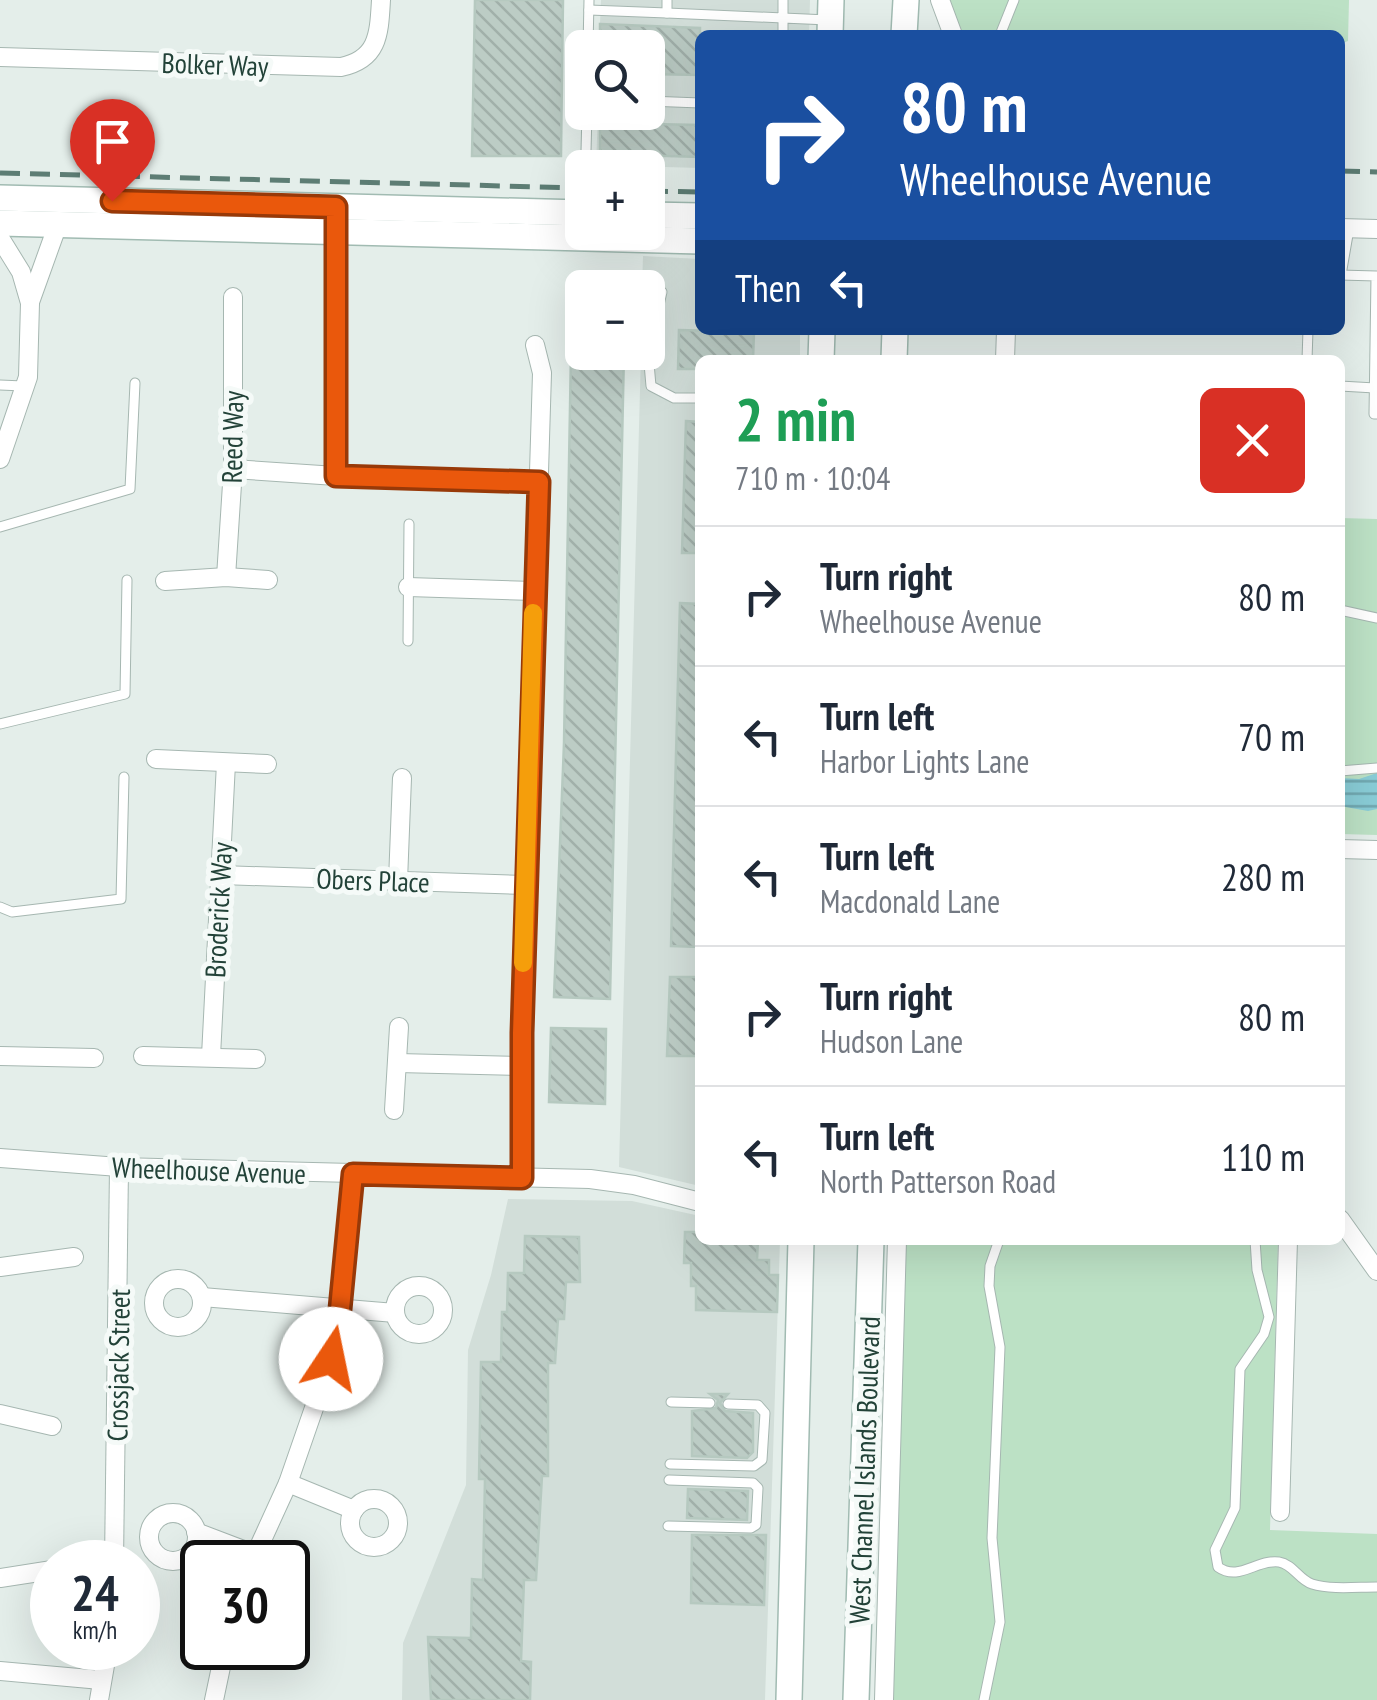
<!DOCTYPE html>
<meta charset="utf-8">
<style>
:root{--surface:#fff;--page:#f2f2f3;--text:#1f2937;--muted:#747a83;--line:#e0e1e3}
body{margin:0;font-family:"PT Sans Narrow",sans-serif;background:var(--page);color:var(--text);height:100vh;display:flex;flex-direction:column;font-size:38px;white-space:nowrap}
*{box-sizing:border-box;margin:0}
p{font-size:32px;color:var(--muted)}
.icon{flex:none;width:55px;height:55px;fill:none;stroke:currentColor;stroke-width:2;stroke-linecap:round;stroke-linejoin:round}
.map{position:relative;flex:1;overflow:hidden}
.panel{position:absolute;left:695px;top:355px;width:650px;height:890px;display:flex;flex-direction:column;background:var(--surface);border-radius:15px;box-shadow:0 10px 40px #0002}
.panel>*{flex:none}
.banner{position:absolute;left:695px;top:30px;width:650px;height:305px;border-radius:15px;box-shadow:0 10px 40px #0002;background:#1a4fa0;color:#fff;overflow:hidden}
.buttons{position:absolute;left:565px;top:30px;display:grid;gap:20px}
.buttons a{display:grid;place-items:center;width:100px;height:100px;border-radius:15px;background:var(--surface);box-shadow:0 10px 40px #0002;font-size:50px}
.speed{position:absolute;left:30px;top:1540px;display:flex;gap:20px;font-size:50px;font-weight:700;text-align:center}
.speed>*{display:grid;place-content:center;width:130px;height:130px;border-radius:50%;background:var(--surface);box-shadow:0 10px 40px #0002;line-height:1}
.speed small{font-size:25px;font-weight:400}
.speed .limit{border:5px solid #111;border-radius:15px;background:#fff;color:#111}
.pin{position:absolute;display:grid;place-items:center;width:85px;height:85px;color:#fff;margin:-102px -42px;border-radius:50% 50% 50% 0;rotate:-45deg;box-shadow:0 0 10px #0007}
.pin .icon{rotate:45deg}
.me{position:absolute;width:110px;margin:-55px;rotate:11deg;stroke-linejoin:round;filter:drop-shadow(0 0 8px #0008)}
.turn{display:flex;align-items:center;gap:35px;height:210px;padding:0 40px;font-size:45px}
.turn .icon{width:130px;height:130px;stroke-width:2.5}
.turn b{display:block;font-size:70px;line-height:85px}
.then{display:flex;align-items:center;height:95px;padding:0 40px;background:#0003;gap:20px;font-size:38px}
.round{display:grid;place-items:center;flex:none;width:105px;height:105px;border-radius:15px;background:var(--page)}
.head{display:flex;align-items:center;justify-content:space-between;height:170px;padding:0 40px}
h1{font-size:60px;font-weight:800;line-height:75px;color:#1e9e55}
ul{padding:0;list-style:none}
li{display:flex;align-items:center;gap:30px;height:140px;padding:0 40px;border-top:2px solid var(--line)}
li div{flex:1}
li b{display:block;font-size:38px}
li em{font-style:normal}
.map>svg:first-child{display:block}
.built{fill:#d2ded9}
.grass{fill:#bce1c5}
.water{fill:url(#water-rules)}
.building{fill:url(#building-back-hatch);stroke:#b6c9c0;stroke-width:2.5}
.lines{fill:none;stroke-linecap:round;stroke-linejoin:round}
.lane-casing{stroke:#a6b7b1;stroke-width:11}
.street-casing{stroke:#a6b7b1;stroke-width:20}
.secondary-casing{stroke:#a1bbb2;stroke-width:28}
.lane{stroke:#fff;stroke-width:9}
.street{stroke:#fff;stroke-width:18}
.secondary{stroke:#fff;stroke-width:25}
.rail{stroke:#5d7d74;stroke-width:5;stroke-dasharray:20 10;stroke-linecap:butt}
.route-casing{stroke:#983908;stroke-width:25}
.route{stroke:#ea580c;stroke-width:18}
.slow{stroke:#f59e0b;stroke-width:18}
.labels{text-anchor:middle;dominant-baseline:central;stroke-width:10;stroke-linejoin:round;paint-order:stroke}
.street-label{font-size:28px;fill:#224238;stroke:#f5faf8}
</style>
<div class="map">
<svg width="1377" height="1700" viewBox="0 0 1377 1700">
<defs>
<pattern id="water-rules" width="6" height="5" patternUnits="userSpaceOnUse" patternTransform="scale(2.5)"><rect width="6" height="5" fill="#89ccd6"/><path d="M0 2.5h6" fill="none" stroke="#70a7af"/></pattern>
<pattern id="building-back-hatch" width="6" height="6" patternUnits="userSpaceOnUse" patternTransform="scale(2.5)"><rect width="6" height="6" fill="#bcccc5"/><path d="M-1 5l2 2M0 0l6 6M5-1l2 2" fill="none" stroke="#a1b0aa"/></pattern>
</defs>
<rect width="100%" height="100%" fill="#e4eeea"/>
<g class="built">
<path d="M601,0H810L809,35H700V168L596,165L598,113L648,112V48L599,47Z"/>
<path d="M643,256L700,259V330H800V360H700V1186L619,1167L641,353L648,352V288L642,287Z"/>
<path d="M508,1199L632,1201L700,1216V1240H780L765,1700H402L403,1643L466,1485L468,1350L491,1275Z"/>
</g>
<g class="grass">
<path d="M947,0H1349L1348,41L1340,44V35H963Z"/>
<path d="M1340,518L1377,519V835L1340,834Z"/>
<path d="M903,1240H1278L1270,1530L1377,1534V1700H891Z"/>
</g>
<path class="water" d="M1377,773V809L1368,811L1340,806V778L1359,779Z"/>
<g class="building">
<path d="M475,0H563L561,156H472Z"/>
<path d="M600,24L700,28V75L648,74V48H600Z"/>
<path d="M600,123L700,125V157L600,154Z"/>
<path d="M679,330L754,332L753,360H700V369H678Z"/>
<path d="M571,352H624L610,999L554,997L564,743Z"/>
<path d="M686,421L700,422V553H682Z"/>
<path d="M680,603L700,604V947L671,946Z"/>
<path d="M670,977H700V1056H667Z"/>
<path d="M551,1028L606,1029L605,1104L549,1102Z"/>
<path d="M685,1232H700V1240H758L757,1260H769V1275H778L777,1312L696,1310V1286H691V1263H684Z"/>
<path d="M525,1236L579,1237L580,1282H566L564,1319H558L555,1363H548V1476H542L536,1580H524L521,1661L531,1662L530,1700H431L428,1637L471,1638L472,1579L483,1580L485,1479H479L481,1362H501L502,1312H507L508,1273H524Z"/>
<path d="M710,1394H728L720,1403L725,1411L753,1413V1452L747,1458L692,1456V1411L716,1408L718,1400Z"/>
<path d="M688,1489L748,1491L747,1520L687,1518Z"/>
<path d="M692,1535H766L764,1605L691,1603Z"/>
</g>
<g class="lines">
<defs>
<g id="lane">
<path d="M667,0V13L783,18V0"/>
<path d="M589,10L667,13"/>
<path d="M783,35V18L828,20"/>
<path d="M1000,35L1014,0"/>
<path d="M588,48L589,0"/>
<path d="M648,101L700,103"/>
<path d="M586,151L587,112"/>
<path d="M1340,275L1376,276L1374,414H1377"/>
<path d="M1341,275L1349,229"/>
<path d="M662,292L648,352L651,386L674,398H700"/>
<path d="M1307,360L1308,330"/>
<path d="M0,385L23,386"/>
<path d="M1340,386L1375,388"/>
<path d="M0,527L130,489L135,383"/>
<path d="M1340,610L1377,618"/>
<path d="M408,641L409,524"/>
<path d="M0,724L125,694L127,580"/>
<path d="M1340,771L1377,768"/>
<path d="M0,907L12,912L121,899L124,777"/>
<path d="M1255,1240L1257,1270L1269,1317L1264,1334L1240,1369L1235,1508L1215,1550L1218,1567C1239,1582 1256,1559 1279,1562C1293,1564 1299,1580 1312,1584C1332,1590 1356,1587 1377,1587"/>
<path d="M671,1402L710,1403"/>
<path d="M670,1464L754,1466L762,1460L765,1413L758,1405L728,1404"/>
<path d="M668,1526L751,1528L756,1525L758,1488L753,1483L669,1480"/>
<path d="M984,1700L1000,1622L992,1538L1000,1347L989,1286L990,1266L999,1240"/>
</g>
<g id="street">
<path d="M940,0L953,35"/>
<path d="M0,57L341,67C379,59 379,33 381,0"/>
<path d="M335,222L336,476"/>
<path d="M1340,228L1377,229"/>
<path d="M0,238L21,272L30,303L28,377L0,459"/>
<path d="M30,302L58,224"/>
<path d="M1005,360L1006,330"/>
<path d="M233,469L336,476L539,482"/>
<path d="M226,577L233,469V297"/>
<path d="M165,581L226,577L268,580"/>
<path d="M408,587L534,591"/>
<path d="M156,759L267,764"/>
<path d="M1340,849L1377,850"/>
<path d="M221,875L525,885"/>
<path d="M398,881L402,778"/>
<path d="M0,1056L94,1058"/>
<path d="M143,1056L256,1059"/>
<path d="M211,1056L226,763"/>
<path d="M398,1063L521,1066"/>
<path d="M394,1110L399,1027"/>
<path d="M0,1158L119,1167L590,1179L634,1185L700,1202"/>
<path d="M522,1178L521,1066L542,373L535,345"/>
<path d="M1340,1219L1377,1271"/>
<path d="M0,1267L74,1257"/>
<circle cx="178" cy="1303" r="24"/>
<circle cx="419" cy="1310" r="24"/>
<path d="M202,1297L395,1313"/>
<path d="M0,1414L52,1426"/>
<path d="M288,1483L354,1510"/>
<circle cx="374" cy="1523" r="24"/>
<path d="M1280,1512L1288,1240"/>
<circle cx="173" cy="1537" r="24"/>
<path d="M196,1532L254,1554"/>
<path d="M114,1562L119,1167"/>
<path d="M252,1562L288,1483L331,1359L340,1309L353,1174"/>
<path d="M0,1578L52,1570"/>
<path d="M0,1671L101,1680"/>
<path d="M99,1700L108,1648"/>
<path d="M214,1700L225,1648"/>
<path d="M884,1700L897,1240"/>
</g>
<g id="secondary">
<path d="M830,35L831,0"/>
<path d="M904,35L906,0"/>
<path d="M0,198L582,213"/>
<path d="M648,215L700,216"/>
<path d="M0,223L700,241"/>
<path d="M821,360L822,330"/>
<path d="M894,360L895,330"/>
<path d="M789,1700L801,1240"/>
<path d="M856,1700L871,1240"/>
</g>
</defs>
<use href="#lane" class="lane-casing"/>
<use href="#street" class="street-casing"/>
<use href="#secondary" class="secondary-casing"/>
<use href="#lane" class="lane"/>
<use href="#street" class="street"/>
<use href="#secondary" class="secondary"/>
<g class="rail">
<path d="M1340,171L1377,172"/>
<path d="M0,173L582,188"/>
<path d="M648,191L700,192"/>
</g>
</g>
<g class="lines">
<defs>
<path id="route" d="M112,201L336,207V476L539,482L522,1033V1178L353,1174L340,1309L331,1359"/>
</defs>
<use href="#route" class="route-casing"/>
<use href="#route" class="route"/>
<path class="slow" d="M523,963L533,613"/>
</g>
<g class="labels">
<g class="street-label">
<text transform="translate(215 64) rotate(2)">Bolker Way</text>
<text transform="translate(232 437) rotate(-89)">Reed Way</text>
<text transform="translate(373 880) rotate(2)">Obers Place</text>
<text transform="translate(218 910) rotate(-87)">Broderick Way</text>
<text transform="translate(209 1170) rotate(2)">Wheelhouse Avenue</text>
<text transform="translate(118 1365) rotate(-89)">Crossjack Street</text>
<text transform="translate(864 1470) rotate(-88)">West Channel Islands Boulevard</text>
</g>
</g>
</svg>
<div class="buttons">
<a><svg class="icon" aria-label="search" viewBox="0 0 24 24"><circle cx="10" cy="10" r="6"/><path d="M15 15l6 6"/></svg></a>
<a>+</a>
<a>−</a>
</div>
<div class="speed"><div>24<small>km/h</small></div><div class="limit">30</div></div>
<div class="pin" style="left:112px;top:201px;background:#d93025"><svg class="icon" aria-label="arrive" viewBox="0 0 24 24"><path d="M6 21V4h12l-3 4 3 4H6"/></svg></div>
<svg class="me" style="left:331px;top:1359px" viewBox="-20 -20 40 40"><circle r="19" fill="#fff"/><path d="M0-13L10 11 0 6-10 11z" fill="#ea580c"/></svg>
<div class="banner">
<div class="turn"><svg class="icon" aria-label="right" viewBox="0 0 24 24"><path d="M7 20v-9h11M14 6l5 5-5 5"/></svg><div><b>80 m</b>Wheelhouse Avenue</div></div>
<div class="then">Then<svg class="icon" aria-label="left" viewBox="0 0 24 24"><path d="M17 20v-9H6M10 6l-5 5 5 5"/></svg></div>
</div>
<section class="panel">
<div class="head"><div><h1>2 min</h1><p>710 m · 10:04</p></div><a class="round" style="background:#d93025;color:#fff"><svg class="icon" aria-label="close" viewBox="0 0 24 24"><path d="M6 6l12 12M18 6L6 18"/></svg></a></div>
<ul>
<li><svg class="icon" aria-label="right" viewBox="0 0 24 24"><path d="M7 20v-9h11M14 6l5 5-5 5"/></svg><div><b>Turn right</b><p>Wheelhouse Avenue</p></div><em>80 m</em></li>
<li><svg class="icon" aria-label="left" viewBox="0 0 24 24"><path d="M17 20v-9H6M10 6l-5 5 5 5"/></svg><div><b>Turn left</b><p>Harbor Lights Lane</p></div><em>70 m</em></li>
<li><svg class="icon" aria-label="left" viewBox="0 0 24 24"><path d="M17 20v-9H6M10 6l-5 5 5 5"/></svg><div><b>Turn left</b><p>Macdonald Lane</p></div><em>280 m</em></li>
<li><svg class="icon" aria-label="right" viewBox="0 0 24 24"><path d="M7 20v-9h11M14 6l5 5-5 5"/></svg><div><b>Turn right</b><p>Hudson Lane</p></div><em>80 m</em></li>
<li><svg class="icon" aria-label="left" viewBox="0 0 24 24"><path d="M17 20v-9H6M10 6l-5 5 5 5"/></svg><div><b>Turn left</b><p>North Patterson Road</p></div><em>110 m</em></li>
</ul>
</section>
</div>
